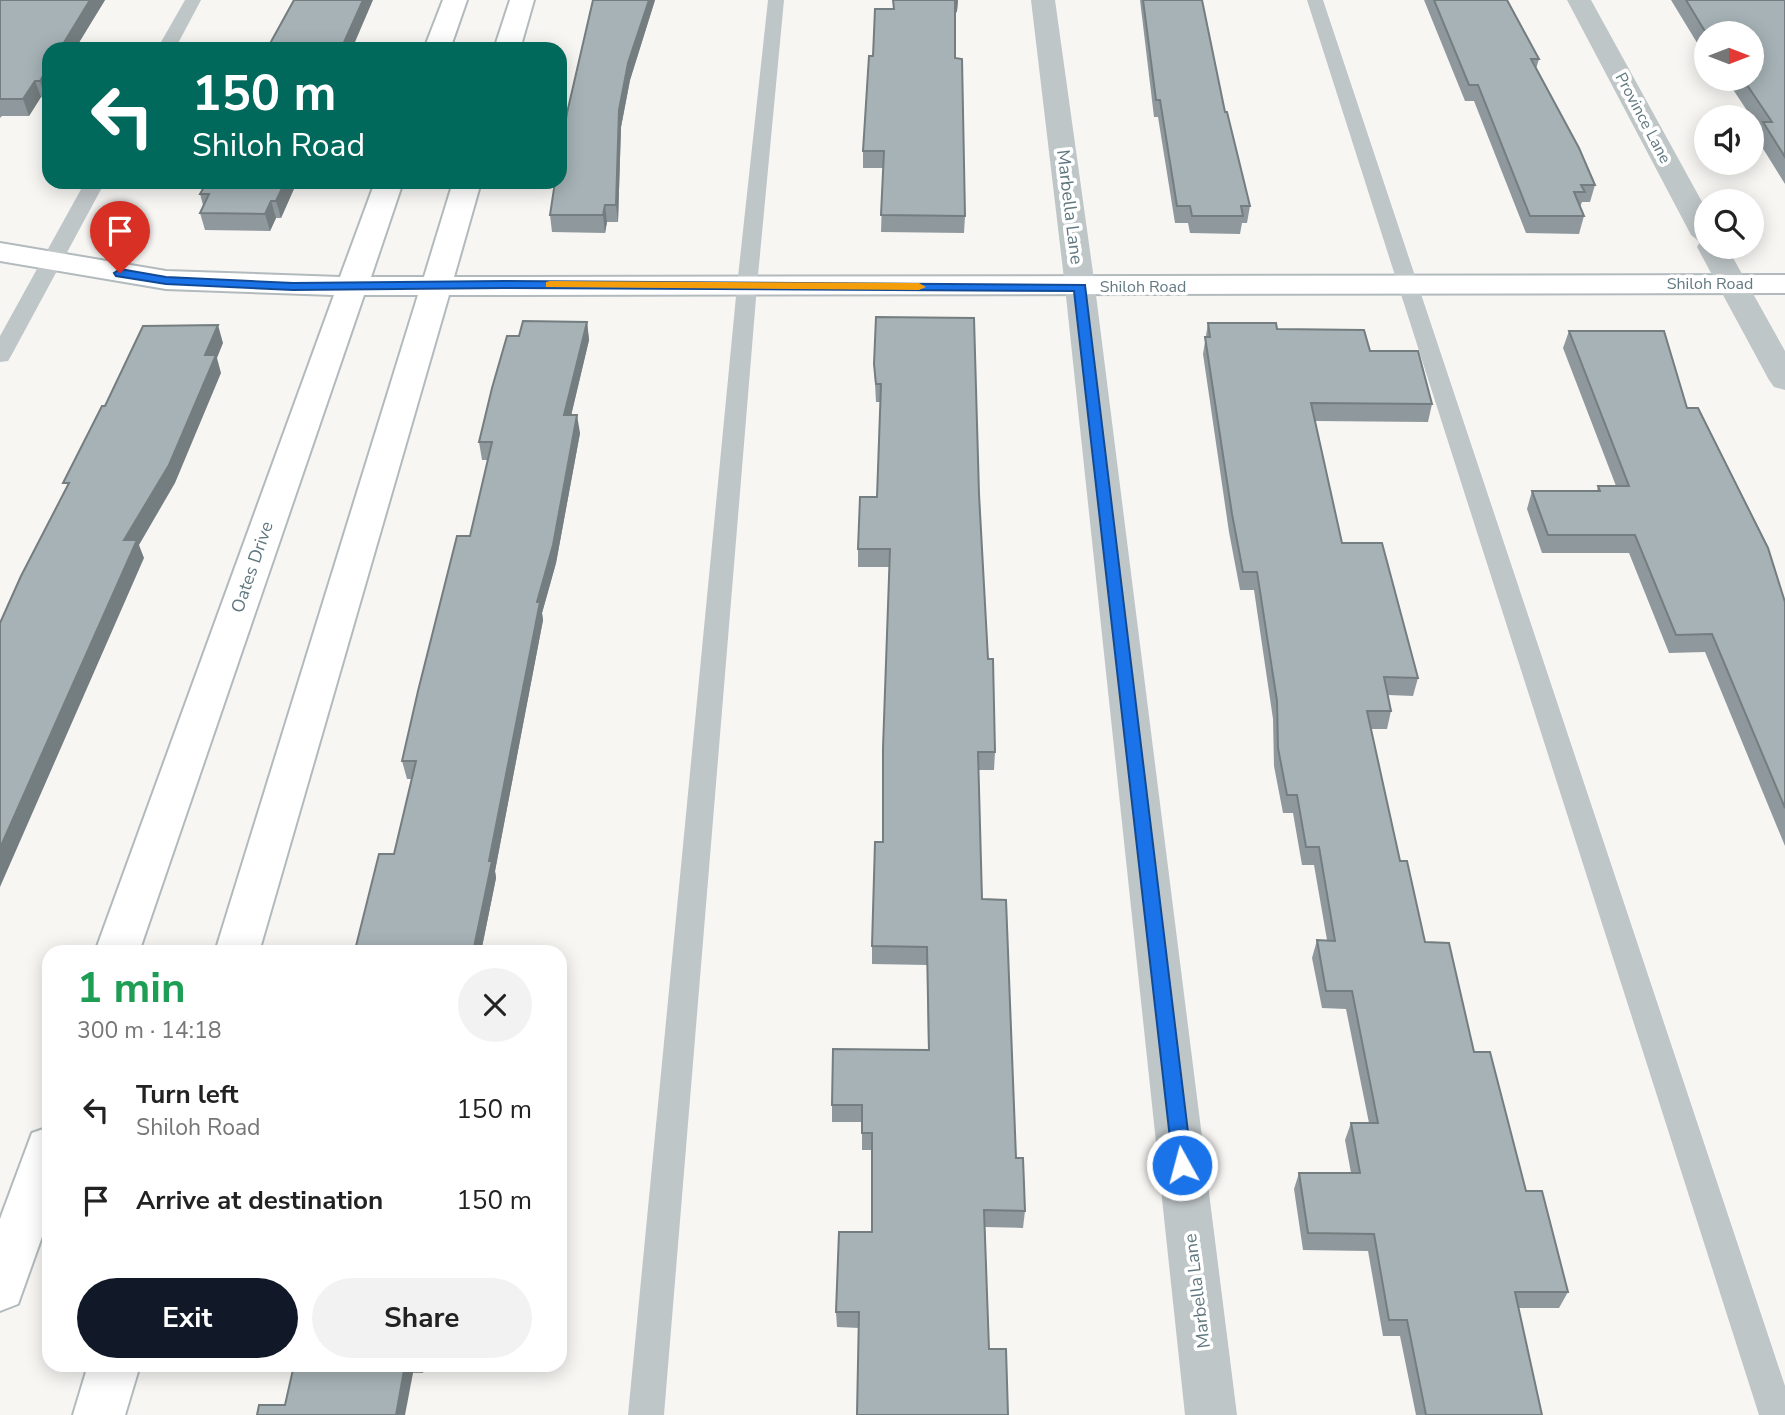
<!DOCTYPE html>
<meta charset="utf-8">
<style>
:root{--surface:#fff;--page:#f2f2f2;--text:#222;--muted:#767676;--accent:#111827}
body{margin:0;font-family:"Nunito Sans",sans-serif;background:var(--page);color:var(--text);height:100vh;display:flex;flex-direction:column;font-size:26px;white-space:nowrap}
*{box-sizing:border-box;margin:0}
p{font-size:23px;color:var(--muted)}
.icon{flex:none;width:38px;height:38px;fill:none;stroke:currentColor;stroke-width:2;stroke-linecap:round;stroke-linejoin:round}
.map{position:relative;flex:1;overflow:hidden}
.panel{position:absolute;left:42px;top:945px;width:525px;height:427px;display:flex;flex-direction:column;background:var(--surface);border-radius:21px;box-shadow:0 4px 18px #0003}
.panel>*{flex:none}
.top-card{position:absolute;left:42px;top:42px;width:525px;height:147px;border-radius:21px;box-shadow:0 4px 18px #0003;background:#00695c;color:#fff;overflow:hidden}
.needle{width:46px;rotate:90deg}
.fabs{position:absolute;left:1694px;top:21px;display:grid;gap:14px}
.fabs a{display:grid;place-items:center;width:70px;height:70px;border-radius:50%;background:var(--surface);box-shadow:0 4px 18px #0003;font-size:35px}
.pin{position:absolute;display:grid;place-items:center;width:60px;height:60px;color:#fff;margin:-72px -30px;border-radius:50% 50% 50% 0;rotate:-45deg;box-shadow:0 0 7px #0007}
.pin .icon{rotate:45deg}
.me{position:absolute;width:77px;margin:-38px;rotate:353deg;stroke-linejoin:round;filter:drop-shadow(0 0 5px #0008)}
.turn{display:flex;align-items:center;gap:24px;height:147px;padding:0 35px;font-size:32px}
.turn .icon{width:91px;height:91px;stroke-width:2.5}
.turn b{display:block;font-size:49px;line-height:60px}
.round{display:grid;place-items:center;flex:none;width:74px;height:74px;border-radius:37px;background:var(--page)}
.overview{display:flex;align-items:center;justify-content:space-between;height:119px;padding:0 35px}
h1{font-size:42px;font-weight:700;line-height:52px;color:#1e9e55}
.cta{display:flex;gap:14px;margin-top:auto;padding:14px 35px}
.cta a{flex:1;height:80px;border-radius:42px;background:var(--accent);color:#fff;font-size:28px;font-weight:700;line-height:80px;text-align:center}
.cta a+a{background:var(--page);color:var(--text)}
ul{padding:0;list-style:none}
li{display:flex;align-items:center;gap:21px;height:91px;padding:0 35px}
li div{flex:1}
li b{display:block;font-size:26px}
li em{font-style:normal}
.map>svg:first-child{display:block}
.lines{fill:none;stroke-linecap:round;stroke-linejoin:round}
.secondary-casing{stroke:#b2babd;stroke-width:4}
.lane{fill:#bfc6c8;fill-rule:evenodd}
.street{fill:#bfc6c8;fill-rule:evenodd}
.secondary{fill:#fff;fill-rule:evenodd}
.wall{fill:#8f999d}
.shaded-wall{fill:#747d7f}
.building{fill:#a6b2b6;stroke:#747d7f;stroke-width:2}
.route{fill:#1a73e8;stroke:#114b97;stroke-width:2}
.slow{fill:#f59e0b}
.labels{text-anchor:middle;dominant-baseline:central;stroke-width:7;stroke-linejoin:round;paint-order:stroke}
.far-street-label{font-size:16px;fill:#617880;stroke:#fff}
.street-label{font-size:18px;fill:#617880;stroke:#fff}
</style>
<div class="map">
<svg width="1785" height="1415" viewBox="0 0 1785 1415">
<rect width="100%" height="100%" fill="#f7f6f3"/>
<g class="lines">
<defs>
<g id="secondary">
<path d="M443,0H467L450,49H424Z"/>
<path d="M510,0H534L520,49H494Z"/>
<path d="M375,182H403L371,277H424L453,182H481L454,277L1785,275V293L449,295L259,952H215L418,295H364L139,952H95L334,295L166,289L0,261V243L166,271L340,277Z"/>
<path d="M49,1127V1217L18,1304L0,1311V1219L32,1133Z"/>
<path d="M88,1365H140L125,1415H73Z"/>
</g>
</defs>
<use href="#secondary" class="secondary-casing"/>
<g class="lane">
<path d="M185,0H201L175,49H157Z"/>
<path d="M768,0H784L757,286L664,1415H628L737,286Z"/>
<path d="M1307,0H1323L1785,1386V1415H1759Z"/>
<path d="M85,182H105L11,356L8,361L0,362V336Z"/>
</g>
<g class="street">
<path d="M1031,0H1055L1095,287L1237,1415H1185L1065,287Z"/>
<path d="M1567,0H1591L1706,209V247H1727L1785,351V390L1774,387L1769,380L1697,247L1700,242L1691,235Z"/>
</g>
<use href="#secondary" class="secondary"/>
</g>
<g class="wall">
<path d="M0,0H105L45,98L41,97L29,116H2L0,118Z"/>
<path d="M593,0H655L630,80L621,127L618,222H607L605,233L552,232L550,215Z"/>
<path d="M893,0H958L957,11L955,15V58L965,216L964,233L881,232L883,168H863V151L893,9Z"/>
<path d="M1140,0H1202L1225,112L1250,206L1247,223H1242L1240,234L1190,233L1188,223H1175L1158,117H1154Z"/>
<path d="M1424,0H1507L1539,59L1536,69L1595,185L1590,202H1582L1580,207L1584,216L1579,234L1526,233L1474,101H1465Z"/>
<path d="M1671,0H1785V184L1757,139L1760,130L1726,79H1752V33H1706V51H1702Z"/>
<path d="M297,182L281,218H276L270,231L205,230L200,213L203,205L200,194Z"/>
<path d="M587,322L589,340L571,415L580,433L556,563L542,613L543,620L495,871L496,878L481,952H358L356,946L394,854L412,779H407L402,761L470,536L488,460H482L479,442L519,336Z"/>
<path d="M1208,323L1277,329L1370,351L1432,404L1428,422L1315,421L1342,543L1418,678L1413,696L1388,695L1391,711L1387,729H1371L1400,861L1425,942L1474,1052L1526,1191L1568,1292L1559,1308H1518L1542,1415H1416L1400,1336H1383L1368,1251L1303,1250L1294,1189L1299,1173H1351L1345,1140L1351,1123H1369L1346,1009L1322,1008L1312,958L1317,940H1327L1314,865H1302L1293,813H1283L1274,766L1273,719L1254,590H1240L1229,532L1203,354Z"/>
<path d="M1569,331L1687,408L1785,602V846L1705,652L1669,653L1629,553H1542L1527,509L1532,491H1597L1598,486H1616L1563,348Z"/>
<path d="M874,364L979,494L988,659L995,752L994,770H978L982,899L1016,1158L1025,1211L1023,1228L985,1227L989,1349L1008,1415L859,1328L837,1327L836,1312L872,1232V1150H862V1122H832V1105L928,1050L927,965L872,964V946L883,842L889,567H858V549L877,497L881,402H876Z"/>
<path d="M294,1365H424L423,1373H413L285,1405Z"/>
</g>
<g class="shaded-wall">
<path d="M90,0H105L75,49H60Z"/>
<path d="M363,0H373L352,49H341Z"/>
<path d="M649,0H655L630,80L621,127L618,222L616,205L619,110L628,63Z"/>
<path d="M955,0H958L957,11L954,16Z"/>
<path d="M49,66V91L45,98L40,81Z"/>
<path d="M35,81L41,97L29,116L23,99Z"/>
<path d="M285,182H297L281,218L276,201Z"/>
<path d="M271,201L276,218L270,231L265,214Z"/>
<path d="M605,205L607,222L605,233L603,215Z"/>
<path d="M587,322L589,340L567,433L564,415Z"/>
<path d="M218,325L223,343L217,358L221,373L175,483L139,545L144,558L0,887V848L124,540Z"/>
<path d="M577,415L580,433L556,563L542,613L543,620L495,871L496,878L481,952H473L537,602Z"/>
<path d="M405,1365H410L413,1373L405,1415H396Z"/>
<path d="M420,1365H424L423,1373Z"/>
</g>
<g class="building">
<path d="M0,0H90L60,49H49V66L40,81H35L23,99H0Z"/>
<path d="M294,0H363L341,49H267Z"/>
<path d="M593,0H649L628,63L619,110L616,205H605L603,215H550L555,182H560V152L567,113Z"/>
<path d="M893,0H955V58L962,59L965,216L881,215L884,151H863L869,56H873L875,9H894Z"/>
<path d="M1143,0H1202L1225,112H1227L1250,206H1241L1243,216H1192L1190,206H1177L1160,100H1156Z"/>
<path d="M1434,0H1507L1539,59H1531L1579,148L1595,185H1581L1585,192H1574L1584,216H1530L1478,85H1469Z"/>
<path d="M1686,0H1785V157L1763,122H1772L1743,79H1752V33H1706Z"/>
<path d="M207,182H285L276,201H271L265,214L200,213L209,194H200Z"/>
<path d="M876,317L974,318L979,494L988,659H993L995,752H978L982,899L1006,900L1016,1158H1023L1025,1211L984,1210L989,1349H1006L1008,1415H857L859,1312H836L839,1232H872V1133H862V1105H832L833,1049L929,1050L927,947L872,946L875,842H883V748L890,549H858L860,497H877L881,384H876L874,364Z"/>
<path d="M523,321L587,322L564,415H577L553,545L537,602H540L489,861H492L473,952H358L360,946H356L379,854H394L416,761H402L418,691L457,536H470L492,442H479L492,388L507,336H519Z"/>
<path d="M1208,323H1276L1277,329L1364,330L1370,351H1418L1432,404L1311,403L1342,543H1382L1418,678L1384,677L1391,711H1367L1400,861H1407L1425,942L1449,943L1474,1052H1490L1526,1191H1542L1568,1292H1515L1542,1415H1426L1407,1320H1389L1374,1234L1308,1233L1299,1173H1360L1351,1123H1378L1352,991H1326L1317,940L1335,941L1319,847H1306L1297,795H1287L1278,748L1277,701L1257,572H1243L1232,514L1205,337H1210Z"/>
<path d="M218,325L205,355H216L169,465L124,540H137L0,848V623L21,576L69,483H63L102,406H105L143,326Z"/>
<path d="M1569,331H1664L1687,408H1698L1768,548L1785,602V808L1712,634L1676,635L1635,535H1548L1532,491H1600L1598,486H1629Z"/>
<path d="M294,1365H405L396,1415H257L259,1405H285Z"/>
</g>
<path class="route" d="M120,269L166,277L293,283L505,281L1085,285L1192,1165L1189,1171L1182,1174L1175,1171L1173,1165L1074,291L505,288L293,290L166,284L116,276L114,273Z"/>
<path class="slow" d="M550,281L919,283L926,287L919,290L546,287V282Z"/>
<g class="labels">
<g class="far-street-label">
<text transform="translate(1643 118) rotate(62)">Province Lane</text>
<text x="1710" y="284">Shiloh Road</text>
<text x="1143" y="287">Shiloh Road</text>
</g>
<g class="street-label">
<text transform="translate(1070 207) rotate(83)">Marbella Lane</text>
<text transform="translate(252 567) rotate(-71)">Oates Drive</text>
<text transform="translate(1197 1291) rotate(-97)">Marbella Lane</text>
</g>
</g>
</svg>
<div class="fabs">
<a><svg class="needle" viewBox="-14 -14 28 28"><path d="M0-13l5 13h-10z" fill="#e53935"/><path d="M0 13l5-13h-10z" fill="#767676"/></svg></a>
<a><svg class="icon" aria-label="sound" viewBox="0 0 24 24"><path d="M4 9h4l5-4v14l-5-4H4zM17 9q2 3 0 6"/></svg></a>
<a><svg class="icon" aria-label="search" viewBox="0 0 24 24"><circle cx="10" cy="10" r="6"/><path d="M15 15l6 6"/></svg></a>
</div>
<div class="pin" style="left:120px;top:273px;background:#d93025"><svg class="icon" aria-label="arrive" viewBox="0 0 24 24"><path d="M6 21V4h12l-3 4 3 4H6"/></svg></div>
<svg class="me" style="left:1182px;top:1165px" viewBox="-20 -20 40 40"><circle r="17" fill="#1a73e8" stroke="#fff" stroke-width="3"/><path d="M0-11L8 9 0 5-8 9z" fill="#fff"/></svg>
<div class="top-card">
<div class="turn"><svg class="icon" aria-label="left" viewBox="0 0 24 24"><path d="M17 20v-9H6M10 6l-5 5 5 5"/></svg><div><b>150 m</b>Shiloh Road</div></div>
</div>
<section class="panel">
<div class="overview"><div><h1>1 min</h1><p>300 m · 14:18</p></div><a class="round"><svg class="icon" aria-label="close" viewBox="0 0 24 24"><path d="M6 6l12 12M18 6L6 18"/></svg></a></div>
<ul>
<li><svg class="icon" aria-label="left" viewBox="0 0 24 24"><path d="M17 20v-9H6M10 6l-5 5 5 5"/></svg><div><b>Turn left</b><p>Shiloh Road</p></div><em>150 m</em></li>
<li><svg class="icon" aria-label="arrive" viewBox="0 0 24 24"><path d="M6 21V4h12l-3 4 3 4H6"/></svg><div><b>Arrive at destination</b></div><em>150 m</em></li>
</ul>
<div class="cta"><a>Exit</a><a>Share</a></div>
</section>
</div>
